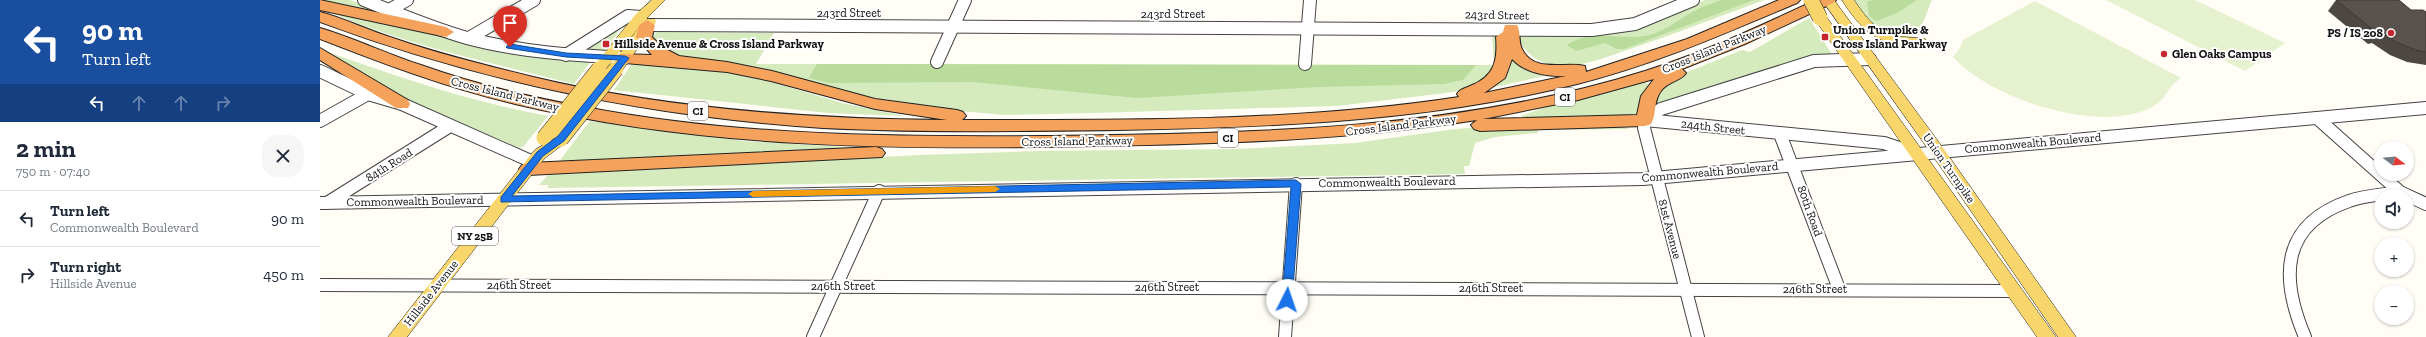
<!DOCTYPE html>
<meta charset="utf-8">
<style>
:root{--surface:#fff;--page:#f6f6f7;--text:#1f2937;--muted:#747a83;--line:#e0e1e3}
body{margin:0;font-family:"Zilla Slab",serif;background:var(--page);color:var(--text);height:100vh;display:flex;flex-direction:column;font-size:15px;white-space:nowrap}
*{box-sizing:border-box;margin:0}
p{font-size:13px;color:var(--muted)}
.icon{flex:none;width:22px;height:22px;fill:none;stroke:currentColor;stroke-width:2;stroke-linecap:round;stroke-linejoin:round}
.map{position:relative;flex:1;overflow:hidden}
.drawer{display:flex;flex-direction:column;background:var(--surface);width:320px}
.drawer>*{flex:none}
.banner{background:#1a4fa0;color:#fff;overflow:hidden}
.needle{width:26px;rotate:106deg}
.buttons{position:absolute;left:2054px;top:141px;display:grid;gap:8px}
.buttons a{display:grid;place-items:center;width:40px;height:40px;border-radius:50%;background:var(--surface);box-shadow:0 1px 3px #0004;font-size:20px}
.pin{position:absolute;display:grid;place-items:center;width:34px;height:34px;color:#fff;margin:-41px -17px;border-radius:50% 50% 50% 0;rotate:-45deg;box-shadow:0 0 4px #0007}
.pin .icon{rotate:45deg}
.me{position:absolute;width:44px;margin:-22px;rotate:4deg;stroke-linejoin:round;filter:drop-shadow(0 0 3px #0008)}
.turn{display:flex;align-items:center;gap:14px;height:84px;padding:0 16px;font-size:18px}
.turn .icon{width:52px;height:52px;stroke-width:2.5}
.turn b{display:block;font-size:28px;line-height:34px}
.lanes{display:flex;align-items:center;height:38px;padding:0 16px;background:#0003;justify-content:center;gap:20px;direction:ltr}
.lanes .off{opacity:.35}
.round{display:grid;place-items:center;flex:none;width:42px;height:42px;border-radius:16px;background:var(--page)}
.head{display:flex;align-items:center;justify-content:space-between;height:68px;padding:0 16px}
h1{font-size:24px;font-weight:800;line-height:30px}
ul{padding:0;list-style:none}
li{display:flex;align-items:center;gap:12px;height:56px;padding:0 16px;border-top:1px solid var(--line)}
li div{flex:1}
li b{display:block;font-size:15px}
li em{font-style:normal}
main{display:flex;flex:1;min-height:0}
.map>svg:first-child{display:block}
.green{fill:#d5ebbd}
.forest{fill:#b9dc9c}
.pitch{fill:#e6f2cf}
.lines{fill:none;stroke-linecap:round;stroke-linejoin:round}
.minor-casing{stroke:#444;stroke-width:14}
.major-casing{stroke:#222;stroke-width:1}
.highway-casing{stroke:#222;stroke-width:2}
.minor{stroke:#fff;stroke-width:12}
.major{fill:#f9d66b;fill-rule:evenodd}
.highway{fill:#f5a25d;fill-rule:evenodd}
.major-bridge-casing{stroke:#222;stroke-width:16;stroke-linecap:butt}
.major-bridge{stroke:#f9d66b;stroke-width:15}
.wall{fill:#4d4742}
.building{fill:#5a524d;stroke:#3f3936}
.route{fill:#1a73e8;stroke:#114b97}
.slow{fill:#f59e0b}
.poi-dot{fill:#c4262e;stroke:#fff;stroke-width:1.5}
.labels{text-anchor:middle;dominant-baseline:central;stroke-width:4;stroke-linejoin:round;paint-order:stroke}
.shield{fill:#fff;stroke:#585858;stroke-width:1}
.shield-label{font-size:11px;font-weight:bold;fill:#111}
.street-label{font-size:12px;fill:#111;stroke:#fff}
.poi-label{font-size:12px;font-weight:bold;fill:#111;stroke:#fff;text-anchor:start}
</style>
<main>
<section class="drawer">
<div class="banner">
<div class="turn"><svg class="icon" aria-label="left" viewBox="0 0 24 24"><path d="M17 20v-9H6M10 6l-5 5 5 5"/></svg><div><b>90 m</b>Turn left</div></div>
<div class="lanes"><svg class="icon" aria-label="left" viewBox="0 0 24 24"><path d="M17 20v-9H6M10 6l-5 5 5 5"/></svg><svg class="icon off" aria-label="ahead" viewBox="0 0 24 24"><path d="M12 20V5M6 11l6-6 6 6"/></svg><svg class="icon off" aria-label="ahead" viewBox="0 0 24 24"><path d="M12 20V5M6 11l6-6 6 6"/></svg><svg class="icon off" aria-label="right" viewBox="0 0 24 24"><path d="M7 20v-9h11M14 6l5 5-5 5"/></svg></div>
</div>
<div class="head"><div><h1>2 min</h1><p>750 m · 07:40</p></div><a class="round"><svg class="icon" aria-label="close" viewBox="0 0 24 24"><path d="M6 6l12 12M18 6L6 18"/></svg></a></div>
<ul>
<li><svg class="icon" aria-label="left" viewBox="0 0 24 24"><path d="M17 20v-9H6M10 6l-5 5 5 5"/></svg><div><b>Turn left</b><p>Commonwealth Boulevard</p></div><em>90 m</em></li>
<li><svg class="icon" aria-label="right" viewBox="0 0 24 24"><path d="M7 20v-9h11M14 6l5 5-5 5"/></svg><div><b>Turn right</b><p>Hillside Avenue</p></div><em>450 m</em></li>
</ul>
</section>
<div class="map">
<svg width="2106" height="337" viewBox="0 0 2106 337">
<rect width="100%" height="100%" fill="#fffdf5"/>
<g class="green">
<path d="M0,0H30L66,14L64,16Z"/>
<path d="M1385,0H1444C1400,16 1357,33 1313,48C1288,56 1260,69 1234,65C1216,63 1202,50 1196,34L1293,33L1316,29Z"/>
<path d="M1534,0H1612C1607,10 1603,29 1593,36C1589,39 1583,38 1578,37C1556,34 1546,17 1534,0Z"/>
<path d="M12,13L197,53L271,61L254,84C173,63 89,46 12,13Z"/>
<path d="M1489,18L1513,56L1334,106L1335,92L1365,73L1422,50L1430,52Z"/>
<path d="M297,31L298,33L284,51H261L290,32Z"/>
<path d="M336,32L454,33L436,64L1174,65L1172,34L1178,35L1180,57L1177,67L1156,86L1134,92L1017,106L772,113L684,115L587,106L358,57L339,49L331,40Z"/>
<path d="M0,49C75,76 150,102 228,116L203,147L199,148L56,85Z"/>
<path d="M1192,58L1223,73L1224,76L1175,87C1184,77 1190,71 1192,58Z"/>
<path d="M313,62L393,70L448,81L522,103L584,116L508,113L294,90Z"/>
<path d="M1324,82L1331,86L1320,97L1317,116L1206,121L1201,116L1223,108Z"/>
<path d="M270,121L424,141L538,148L537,150L237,164Z"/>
<path d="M1304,123L1305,127L1309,129L1218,130V133L1175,137L1155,143L1149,166H1144L1145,174L227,188L229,185H219L229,174L599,155L717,151L915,149L1035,143L1135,129L1180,126Z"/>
</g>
<g class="forest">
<path d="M1401,0H1434L1304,49H1297L1285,43L1256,51L1247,45C1273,27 1301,42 1330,35C1347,30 1363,16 1378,9C1386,5 1394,3 1401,0Z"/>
<path d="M1553,0H1597L1577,13L1557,21L1549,16L1547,2Z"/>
<path d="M497,64L1156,65L1143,80L1124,84L999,87L817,98L653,82L509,83L489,78Z"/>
</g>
<g class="pitch">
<path d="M1786,0H1875L1965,43L1925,71Z"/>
<path d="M1715,1L1861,78C1849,85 1846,99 1834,106C1781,136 1671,99 1633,57L1640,48L1643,40Z"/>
</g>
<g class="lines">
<defs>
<g id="minor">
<path d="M44,0C78,14 112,28 147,38C199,52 252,55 305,58"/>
<path d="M69,10L87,0"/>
<path d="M327,25L1272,30L1315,24L1373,0"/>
<path d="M149,38L214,0"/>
<path d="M246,55L308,16L321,17"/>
<path d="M617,62L645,0"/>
<path d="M985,64L990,0"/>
<path d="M0,71L48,94L82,104L213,162"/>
<path d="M1997,118L2080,192L2106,204"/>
<path d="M1325,120L1564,143L1591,152"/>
<path d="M1325,120L1341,109L1494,61L1550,59"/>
<path d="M1325,120L1324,128L1378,337"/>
<path d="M0,121L48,94"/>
<path d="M1460,134L1519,289"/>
<path d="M0,203L1323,179L2106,108"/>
<path d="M7,203L130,126"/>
<path d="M0,285L1694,291"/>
<path d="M493,337L559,191"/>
<path d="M965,337L976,184"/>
<path d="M1985,337C1960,278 1960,225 2029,201C2045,195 2063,195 2080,192"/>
</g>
<g id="major">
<path d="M332,0H345L326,19H335L336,22L301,72H291L289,69L319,27L284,72H274L272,69L274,66L316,14Z"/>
<path d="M1502,0H1514L1623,148L1756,337H1738L1613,156Z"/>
<path d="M1522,0H1534C1545,16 1557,33 1576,36C1586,38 1595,37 1605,39L1607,42C1603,48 1596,46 1590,46C1556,45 1539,27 1522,0Z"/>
<path d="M1500,14L1505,15L1736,337H1717L1494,18Z"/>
<path d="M241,134L248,139L246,142L225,158L218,166L87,337H68L208,158L215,150Z"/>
</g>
<g id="highway">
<path d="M0,0L126,27L134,32L126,37L0,10Z"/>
<path d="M1459,0H1480L1477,3C1403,34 1336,64 1257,84C1106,122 953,127 798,130C700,131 601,133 503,128C330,117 162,82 0,22V12C26,19 50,31 76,39C120,54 164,65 209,76C345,109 488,119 627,120L555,109L451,81L407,72L305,63L299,62L297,58L299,54L332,55L316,37L319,25L327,20L335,25L332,37L342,47L359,56L407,62L452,71L555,99L637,110L643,112L646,116L642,120C807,120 975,122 1139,97L1137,94C1140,89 1144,89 1150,86C1174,77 1178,61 1176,37L1183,32L1185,25H1197C1201,31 1198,41 1202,49C1214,74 1245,61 1265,66L1266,72L1367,39ZM1192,59C1205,73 1227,77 1246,76L1164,93L1185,78Z"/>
<path d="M1496,0H1516L1513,3L1425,44L1362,69L1366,73C1361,81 1347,82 1341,91C1333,101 1337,114 1331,124L1325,126L1160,131L1154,129L1151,125L1157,120C1030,140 903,144 775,146C582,150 384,149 195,104C128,88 64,64 0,39V28C34,38 67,54 101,65C154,84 209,97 265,107C416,136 571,137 724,136C925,133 1132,132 1325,71C1384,52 1440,26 1496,0ZM1334,79L1321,96L1317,115L1163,119L1258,100Z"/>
<path d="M0,48L88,100L90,104L88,108H76L0,60Z"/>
<path d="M556,147L562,149L565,153L562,157L208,175L202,173L199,169L202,165L208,163Z"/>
</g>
</defs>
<use href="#minor" class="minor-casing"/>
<use href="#major" class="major-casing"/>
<use href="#highway" class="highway-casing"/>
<use href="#minor" class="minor"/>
<use href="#major" class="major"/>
<use href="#highway" class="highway"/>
<defs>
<g id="major-bridge">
<path d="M1491,0L1500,18"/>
<path d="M224,138L279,69"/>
<path d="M241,139L296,69"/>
</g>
</defs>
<use href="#major-bridge" class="major-bridge-casing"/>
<use href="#major-bridge" class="major-bridge"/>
</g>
<path class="wall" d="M2016,0L2106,12V65L2087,62L2070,55L2052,43L2048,44L2008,11Z"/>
<path class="building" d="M2016,0H2079L2091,10H2103L2106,12V52L2096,50L2078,43L2060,32H2056Z"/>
<path class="route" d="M190,44L246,53L305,56L309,58L244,141L223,156L192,196L976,180L981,184L972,300L967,303L962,300L971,187L181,202V197L217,152L238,136L299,60L246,57L187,48L186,47Z"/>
<path class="slow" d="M675,186L680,189L675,192L433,197L428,194L433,191Z"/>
<g class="poi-dot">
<circle cx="2071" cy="33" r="4"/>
<rect x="1501" y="33" width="8" height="8" rx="2"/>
<rect x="282" y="40" width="8" height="8" rx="2"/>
<circle cx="1844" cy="54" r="4"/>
</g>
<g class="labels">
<g class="shield">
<rect x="1235" y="88" width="20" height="18" rx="3"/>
<rect x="368" y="102" width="20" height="18" rx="3"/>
<rect x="898" y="129" width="20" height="18" rx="3"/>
<rect x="132" y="227" width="46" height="18" rx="3"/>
</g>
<g class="shield-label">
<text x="1245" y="97">CI</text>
<text x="378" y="111">CI</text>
<text x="908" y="138">CI</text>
<text x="155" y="236">NY 25B</text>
</g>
<g class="street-label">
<text x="529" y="13">243rd Street</text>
<text x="853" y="14">243rd Street</text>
<text transform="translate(1177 15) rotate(1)">243rd Street</text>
<text transform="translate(1394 49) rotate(-22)">Cross Island Parkway</text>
<text transform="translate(185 94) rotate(14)">Cross Island Parkway</text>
<text transform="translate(1081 125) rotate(-7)">Cross Island Parkway</text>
<text transform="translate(1393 127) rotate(6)">244th Street</text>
<text transform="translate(757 141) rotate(-1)">Cross Island Parkway</text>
<text transform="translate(1713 143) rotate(-5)">Commonwealth Boulevard</text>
<text transform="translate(69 165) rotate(-32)">84th Road</text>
<text transform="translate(1629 168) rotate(55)">Union Turnpike</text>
<text transform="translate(1390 172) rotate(-5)">Commonwealth Boulevard</text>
<text transform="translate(1067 182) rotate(-1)">Commonwealth Boulevard</text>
<text transform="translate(95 201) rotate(-1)">Commonwealth Boulevard</text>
<text transform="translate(1490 211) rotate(70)">80th Road</text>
<text transform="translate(1350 229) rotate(75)">81st Avenue</text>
<text x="199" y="285">246th Street</text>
<text x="523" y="286">246th Street</text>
<text x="847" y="287">246th Street</text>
<text x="1171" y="288">246th Street</text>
<text x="1495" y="289">246th Street</text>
<text transform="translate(111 293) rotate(-52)">Hillside Avenue</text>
</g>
<g class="poi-label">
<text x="1513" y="30">Union Turnpike &amp;<tspan x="1513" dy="14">Cross Island Parkway</tspan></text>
<text x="2063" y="33" text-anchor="end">PS / IS 208</text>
<text x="294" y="44">Hillside Avenue &amp; Cross Island Parkway</text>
<text x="1852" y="54">Glen Oaks Campus</text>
</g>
</g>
</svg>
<div class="buttons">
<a><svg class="needle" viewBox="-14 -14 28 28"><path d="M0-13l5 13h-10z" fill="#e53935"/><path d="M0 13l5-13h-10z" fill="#747a83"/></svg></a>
<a><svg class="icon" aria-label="sound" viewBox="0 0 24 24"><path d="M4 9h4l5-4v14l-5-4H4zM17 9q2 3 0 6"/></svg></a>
<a>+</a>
<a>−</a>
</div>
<div class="pin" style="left:190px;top:47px;background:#d93025"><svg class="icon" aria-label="arrive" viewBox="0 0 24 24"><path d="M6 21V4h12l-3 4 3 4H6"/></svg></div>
<svg class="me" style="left:967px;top:300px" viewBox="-20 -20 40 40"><circle r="19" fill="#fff"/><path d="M0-13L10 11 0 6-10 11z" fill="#1a73e8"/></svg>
</div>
</main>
